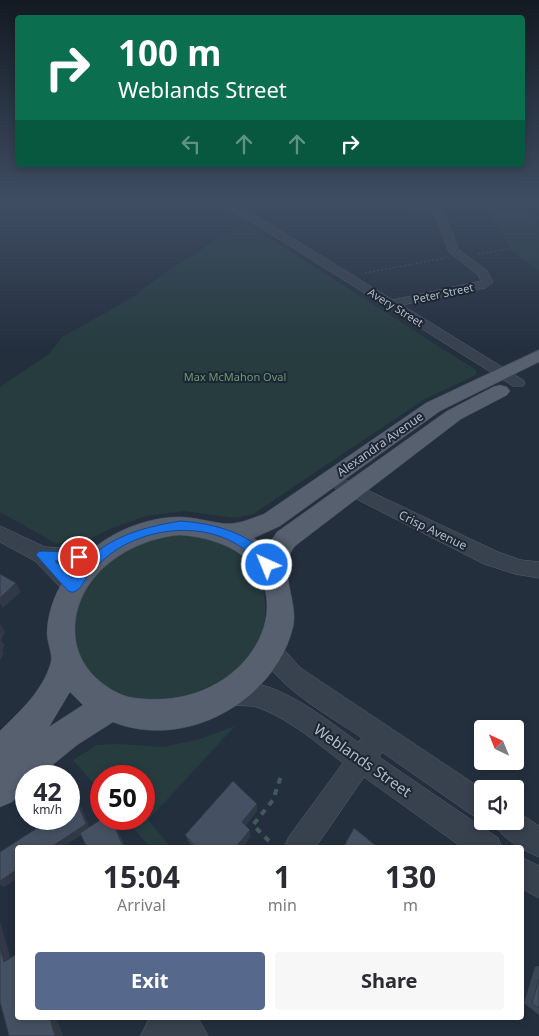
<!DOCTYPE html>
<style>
:root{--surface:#fff;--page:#f7f7f7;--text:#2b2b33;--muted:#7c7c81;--accent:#56698c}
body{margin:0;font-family:"Noto Sans",sans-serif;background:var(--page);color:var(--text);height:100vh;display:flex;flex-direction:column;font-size:19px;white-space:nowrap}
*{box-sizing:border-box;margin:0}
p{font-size:16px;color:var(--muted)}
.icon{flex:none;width:28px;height:28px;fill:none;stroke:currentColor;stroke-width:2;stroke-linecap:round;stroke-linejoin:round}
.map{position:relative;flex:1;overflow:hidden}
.side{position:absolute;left:15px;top:845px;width:509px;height:175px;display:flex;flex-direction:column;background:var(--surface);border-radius:5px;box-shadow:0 2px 8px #0003}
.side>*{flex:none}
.top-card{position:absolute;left:15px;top:15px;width:510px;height:152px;border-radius:5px;box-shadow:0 2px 8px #0003;background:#0b6e4f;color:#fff;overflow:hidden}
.needle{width:32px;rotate:317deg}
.fabs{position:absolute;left:474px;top:720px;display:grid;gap:10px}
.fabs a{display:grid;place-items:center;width:50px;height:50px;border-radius:5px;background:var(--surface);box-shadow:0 2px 8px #0003;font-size:25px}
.speed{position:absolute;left:15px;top:765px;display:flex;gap:10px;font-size:25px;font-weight:700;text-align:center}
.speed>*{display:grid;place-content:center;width:65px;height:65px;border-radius:50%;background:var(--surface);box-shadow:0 2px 8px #0003;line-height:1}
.speed small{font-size:12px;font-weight:400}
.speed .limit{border:8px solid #d22;background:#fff;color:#111}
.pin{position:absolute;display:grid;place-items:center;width:42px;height:42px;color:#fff;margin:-21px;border:2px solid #fff;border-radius:50%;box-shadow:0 1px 5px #0007}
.me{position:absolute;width:55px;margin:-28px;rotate:316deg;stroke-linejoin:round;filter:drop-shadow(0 0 4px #0008)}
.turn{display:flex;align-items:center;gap:18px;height:105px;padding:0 20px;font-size:22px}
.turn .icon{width:65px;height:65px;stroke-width:2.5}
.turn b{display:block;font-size:35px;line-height:42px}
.lanes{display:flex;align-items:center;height:48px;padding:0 20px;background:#0003;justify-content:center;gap:25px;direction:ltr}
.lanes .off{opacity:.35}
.eta{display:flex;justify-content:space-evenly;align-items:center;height:85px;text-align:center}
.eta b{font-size:30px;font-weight:700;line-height:35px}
.button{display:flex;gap:10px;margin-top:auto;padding:10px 20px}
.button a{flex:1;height:58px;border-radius:5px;background:var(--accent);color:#fff;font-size:20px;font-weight:700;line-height:58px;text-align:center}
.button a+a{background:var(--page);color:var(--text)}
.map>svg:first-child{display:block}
.green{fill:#263c3f}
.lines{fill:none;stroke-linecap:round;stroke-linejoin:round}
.minor-casing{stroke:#565f6c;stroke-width:1}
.major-casing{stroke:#414a57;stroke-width:1}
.path-far1{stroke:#44595c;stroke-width:1;stroke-dasharray:2 2;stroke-linecap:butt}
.path{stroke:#44595c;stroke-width:4;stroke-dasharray:6 6;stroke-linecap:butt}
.minor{fill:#38414e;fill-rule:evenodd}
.major{fill:#56606e;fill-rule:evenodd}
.wall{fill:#3b4654}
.shaded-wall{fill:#303945}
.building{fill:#455162;stroke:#303945}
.route{fill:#1a73e8;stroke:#114b97}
.labels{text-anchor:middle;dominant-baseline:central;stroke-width:4;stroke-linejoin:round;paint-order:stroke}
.far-street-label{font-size:11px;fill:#b4bcc9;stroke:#1d2633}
.far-park-label{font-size:11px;fill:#6b9a76;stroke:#1d2633}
.street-label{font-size:12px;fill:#b4bcc9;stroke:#1d2633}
.near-street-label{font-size:15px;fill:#b4bcc9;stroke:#1d2633}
</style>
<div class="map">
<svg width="539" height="1036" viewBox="0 0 539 1036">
<rect width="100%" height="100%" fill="#242f3e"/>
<g class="green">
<path d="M484,203H522L539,225V272L511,250Z"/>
<path d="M244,222L476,370V375L425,399L253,514L235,518L184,511L146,516L112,528L81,543H55L0,512V387L49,354L62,337L130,299L163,274Z"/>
<path d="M187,534C205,538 221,541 236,552C248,559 256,573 261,585C279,635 239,678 196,697C185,702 134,699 120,699L74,659L72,605L106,559L159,536Z"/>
<path d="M235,726L148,820L171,847H150L125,819H144V776H101V792L73,760L97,745L118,744L163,747L200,739Z"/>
</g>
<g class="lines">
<defs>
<g id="minor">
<path d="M217,203H230L258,217L393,300L481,281L478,275L449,252L433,210L374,206L369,203H440L459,250L487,271L493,282L485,288L402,305L523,380L525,383L523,386H513L250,221Z"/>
<path d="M331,473L498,552L521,560L539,562V578L515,574L484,564L325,483L322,479L325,475Z"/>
<path d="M0,526L45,547L97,550L104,552L107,558L104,564L97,566L64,564L80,581L83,587L80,593L73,596L66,593L35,561L0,542Z"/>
<path d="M270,640C282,644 292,660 302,669L482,789V819L472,815L382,752L379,757L498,838L502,848H463L364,777L315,848H284L288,838L343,763C318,744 292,721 262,709C250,703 234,708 221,702L217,694L221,686C266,668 323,718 358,742L362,738C329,715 275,687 259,650L262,643Z"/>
<path d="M515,810L539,826V857C523,850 500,838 493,821H515Z"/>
<path d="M521,857L539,866V898L521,888Z"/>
<path d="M150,1018H198L208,1036H141Z"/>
</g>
<path id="major" d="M539,350V362L440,411L280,526L254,538L266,548L277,532L447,411L493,387L500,385L507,387L510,391L507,395L461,419L295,546C276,570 299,600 293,627C275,701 185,751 113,722L77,745L39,776H26V788L12,802L0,807V731C20,711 43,691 51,662C53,655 47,642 47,633C49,587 80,551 121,531C138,523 159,517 179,517C193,517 206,521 220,523C235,526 250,519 264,514L426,403ZM180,535C328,546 270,716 135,698C119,696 106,687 95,677C81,663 74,646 75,626C78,573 131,539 180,535ZM70,692L83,705L49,727Z"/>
</defs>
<use href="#minor" class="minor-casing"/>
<use href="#major" class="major-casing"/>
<g class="path-far1">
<path d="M478,254L510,249"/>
<path d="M365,273L445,258"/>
</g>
<path class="path" d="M269,841L253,825L273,800L281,776"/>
<use href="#minor" class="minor"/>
<use href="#major" class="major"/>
</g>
<g class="wall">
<path d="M257,804V811L245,826L250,830V837L242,848H194L189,842L185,835Z"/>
<path d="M539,966V1015L524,1003L535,967Z"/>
</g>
<g class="shaded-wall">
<path d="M16,583L21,592L3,608L0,603V598Z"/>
<path d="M0,624L5,632L1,640L5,645L2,650L4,653L0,660Z"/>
<path d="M77,802L82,808L90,829L62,848H50Z"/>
<path d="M257,804V811L243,829L242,822Z"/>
<path d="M111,819H113L126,848H124Z"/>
<path d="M250,830V837L242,848H235Z"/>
<path d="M18,869V878L4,887L0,885V881Z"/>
<path d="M0,921L12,963L4,962L0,947Z"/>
<path d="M50,1018H57L63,1036H55Z"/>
</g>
<g class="building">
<path d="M0,574L16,583L0,598Z"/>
<path d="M233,781L257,804L242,822L250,830L235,848H197L185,835Z"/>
<path d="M77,802L86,824L50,848H18V869L0,881V852L51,819H69V807Z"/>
<path d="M102,819H111L124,848H87L80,833Z"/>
<path d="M354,828L379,848H343Z"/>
<path d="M0,947L4,962L18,953V1018H50L55,1036H9L0,1002Z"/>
<path d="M539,979V1008L532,1003Z"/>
</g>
<linearGradient id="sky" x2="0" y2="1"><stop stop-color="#141a22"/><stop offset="0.58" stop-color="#3f4d63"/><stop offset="1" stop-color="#3f4d63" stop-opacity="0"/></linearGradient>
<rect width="539" height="348" fill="url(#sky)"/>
<path class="route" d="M180,521C212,523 256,533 273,565L271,568H262C256,560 249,552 241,547C205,522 151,527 116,550C107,556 97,565 90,573C85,578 82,588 76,591C72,593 72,592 68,591L36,555L38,552L42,551L83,553L85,557L83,560L55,561L72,578C100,539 135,529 180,521Z"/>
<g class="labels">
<g class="far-street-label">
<text transform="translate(443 293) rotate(-12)">Peter Street</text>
<text transform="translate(396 307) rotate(32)">Avery Street</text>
</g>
<g class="far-park-label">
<text x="235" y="376">Max McMahon Oval</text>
</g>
<g class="street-label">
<text transform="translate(380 444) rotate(-35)">Alexandra Avenue</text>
<text transform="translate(433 530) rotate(26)">Crisp Avenue</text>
</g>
<g class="near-street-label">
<text transform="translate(363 760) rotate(35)">Weblands Street</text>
</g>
</g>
</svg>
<div class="fabs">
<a><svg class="needle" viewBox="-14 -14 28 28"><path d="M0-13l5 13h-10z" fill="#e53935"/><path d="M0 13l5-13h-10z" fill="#7c7c81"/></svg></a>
<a><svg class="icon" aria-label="sound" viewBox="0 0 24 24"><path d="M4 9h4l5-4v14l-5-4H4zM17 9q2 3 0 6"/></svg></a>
</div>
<div class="speed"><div>42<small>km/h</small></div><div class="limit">50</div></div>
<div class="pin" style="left:79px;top:557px;background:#d93025"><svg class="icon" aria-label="arrive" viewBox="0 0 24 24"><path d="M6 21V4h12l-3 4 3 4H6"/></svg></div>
<svg class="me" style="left:267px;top:565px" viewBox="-20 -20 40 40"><circle r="17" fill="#1a73e8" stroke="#fff" stroke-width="3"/><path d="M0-11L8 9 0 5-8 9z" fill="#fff"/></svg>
<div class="top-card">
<div class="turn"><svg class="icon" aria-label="right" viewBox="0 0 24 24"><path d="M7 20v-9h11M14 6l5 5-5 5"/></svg><div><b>100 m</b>Weblands Street</div></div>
<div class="lanes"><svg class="icon off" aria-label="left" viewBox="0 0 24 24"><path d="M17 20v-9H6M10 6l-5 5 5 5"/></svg><svg class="icon off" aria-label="ahead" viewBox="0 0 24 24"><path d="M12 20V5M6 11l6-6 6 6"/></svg><svg class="icon off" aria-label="ahead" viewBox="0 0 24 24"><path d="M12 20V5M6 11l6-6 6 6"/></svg><svg class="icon" aria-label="right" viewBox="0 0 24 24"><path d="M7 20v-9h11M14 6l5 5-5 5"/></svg></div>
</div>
<section class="side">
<div class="eta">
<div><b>15:04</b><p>Arrival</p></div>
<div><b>1</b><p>min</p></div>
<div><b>130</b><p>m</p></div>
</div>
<div class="button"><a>Exit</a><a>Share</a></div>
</section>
</div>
